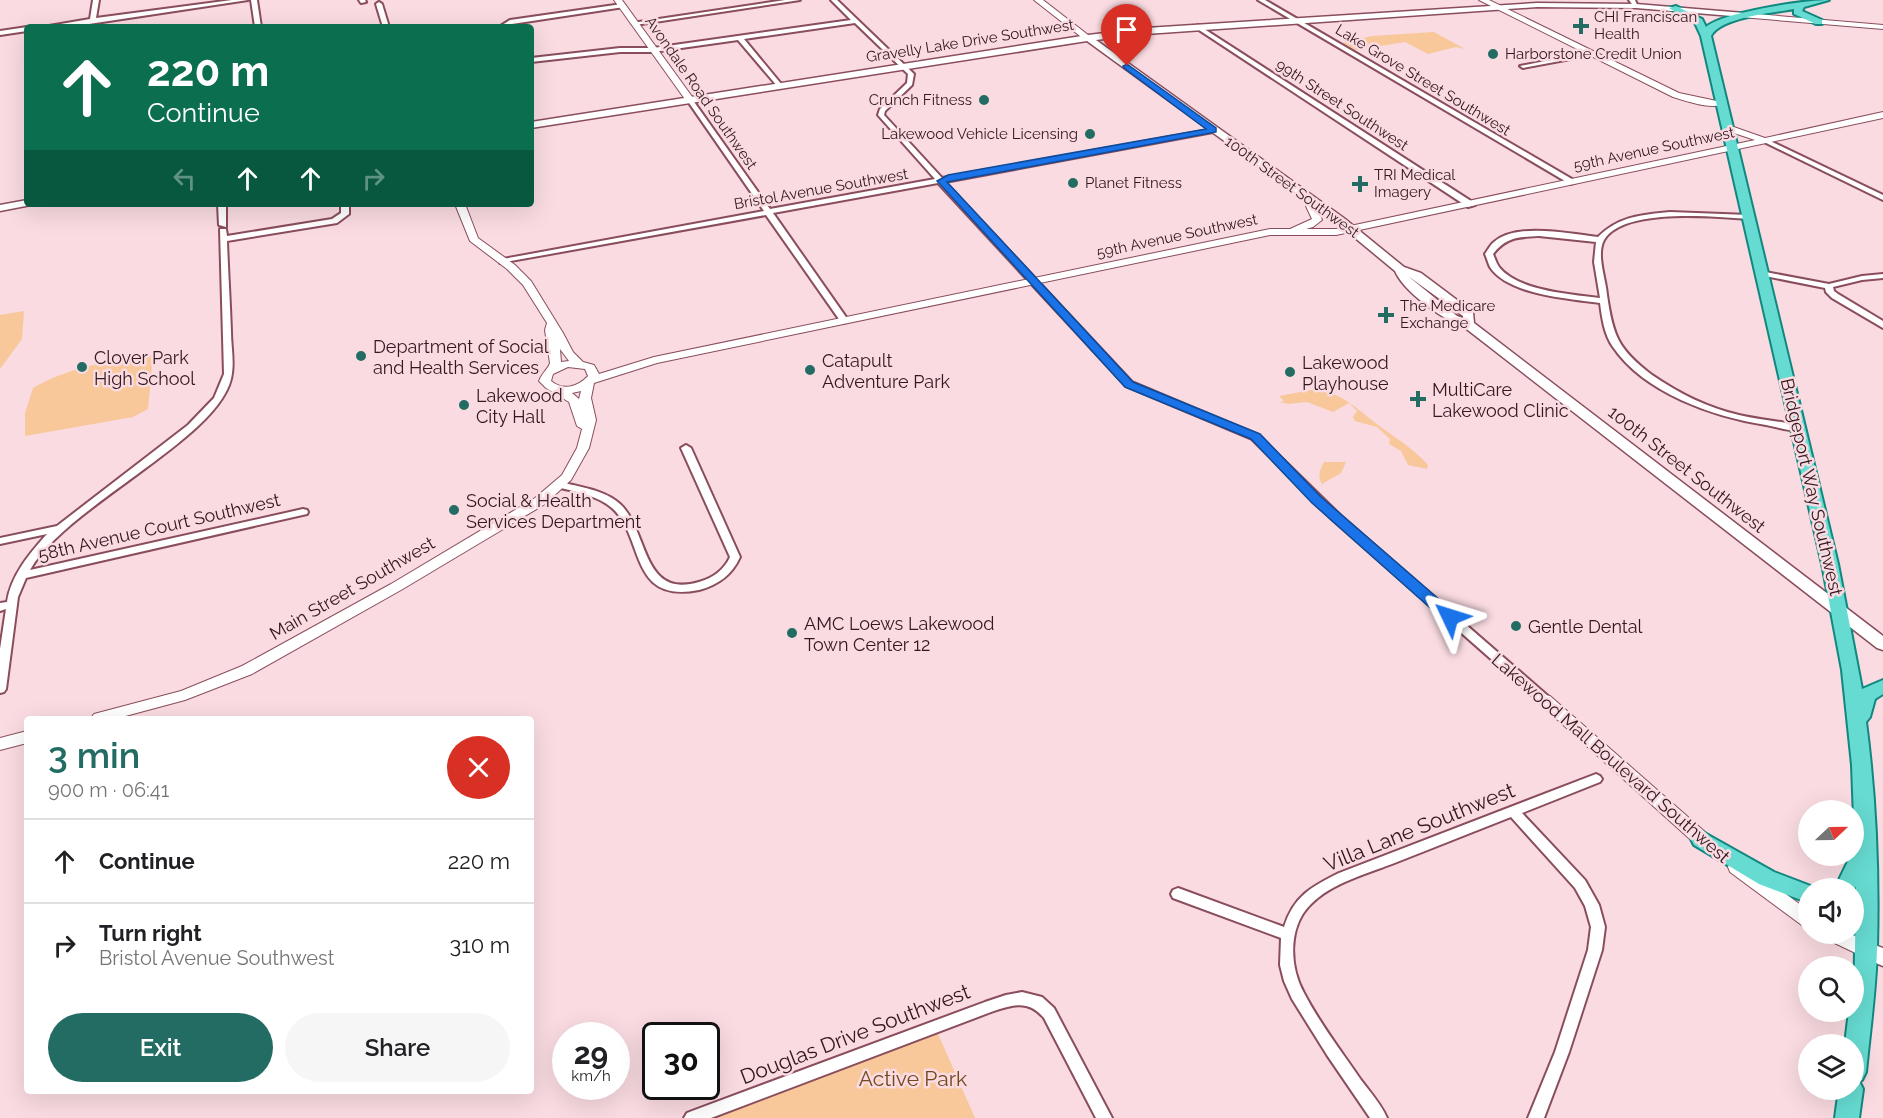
<!DOCTYPE html>
<meta charset="utf-8">
<style>
:root{--surface:#fff;--page:#f6f6f6;--text:#202124;--muted:#757577;--line:#e0e0e0;--accent:#236c63}
body{margin:0;font-family:Raleway,sans-serif;background:var(--page);color:var(--text);height:100vh;display:flex;flex-direction:column;font-size:22px;white-space:nowrap}
*{box-sizing:border-box;margin:0}
p{font-size:20px;color:var(--muted)}
.icon{flex:none;width:33px;height:33px;fill:none;stroke:currentColor;stroke-width:2;stroke-linecap:round;stroke-linejoin:round}
.map{position:relative;flex:1;overflow:hidden}
.drawer{position:absolute;left:24px;top:716px;width:510px;height:378px;display:flex;flex-direction:column;background:var(--surface);border-radius:6px;box-shadow:0 6px 24px #0002}
.drawer>*{flex:none}
.guide{position:absolute;left:24px;top:24px;width:510px;height:183px;border-radius:6px;box-shadow:0 6px 24px #0002;background:#0b6e4f;color:#fff;overflow:hidden}
.needle{width:39px;rotate:68deg}
.tools{position:absolute;left:1798px;top:800px;display:grid;gap:12px}
.tools a{display:grid;place-items:center;width:66px;height:66px;border-radius:50%;background:var(--surface);box-shadow:0 6px 24px #0002;font-size:30px}
.speed{position:absolute;left:552px;top:1022px;display:flex;gap:12px;font-size:30px;font-weight:700;text-align:center}
.speed>*{display:grid;place-content:center;width:78px;height:78px;border-radius:50%;background:var(--surface);box-shadow:0 6px 24px #0002;line-height:1}
.speed small{font-size:15px;font-weight:400}
.speed .limit{border:3px solid #111;border-radius:9px;background:#fff;color:#111}
.pin{position:absolute;display:grid;place-items:center;width:51px;height:51px;color:#fff;margin:-62px -26px;border-radius:50% 50% 50% 0;rotate:-45deg;box-shadow:0 0 6px #0007}
.pin .icon{rotate:45deg}
.me{position:absolute;width:66px;margin:-33px;rotate:311deg;stroke-linejoin:round;filter:drop-shadow(0 0 4px #0008)}
.turn{display:flex;align-items:center;gap:21px;height:126px;padding:0 24px;font-size:27px}
.turn .icon{width:78px;height:78px;stroke-width:2.5}
.turn b{display:block;font-size:42px;line-height:51px}
.lanes{display:flex;align-items:center;height:57px;padding:0 24px;background:#0003;justify-content:center;gap:30px;direction:ltr}
.lanes .off{opacity:.35}
.round{display:grid;place-items:center;flex:none;width:63px;height:63px;border-radius:32px;background:var(--page)}
.summary{display:flex;align-items:center;justify-content:space-between;height:102px;padding:0 24px}
h1{font-size:36px;font-weight:600;line-height:45px;color:var(--accent)}
.cta{display:flex;gap:12px;margin-top:auto;padding:12px 24px}
.cta a{flex:1;height:69px;border-radius:36px;background:var(--accent);color:#fff;font-size:24px;font-weight:600;line-height:69px;text-align:center}
.cta a+a{background:var(--page);color:var(--text)}
ul{padding:0;list-style:none}
li{display:flex;align-items:center;gap:18px;height:84px;padding:0 24px;border-top:2px solid var(--line)}
li div{flex:1}
li b{display:block;font-size:22px}
li em{font-style:normal}
.map>svg:first-child{display:block}
.green{fill:#f8c89b}
.lines{fill:none;stroke-linecap:round;stroke-linejoin:round}
.minor-casing{stroke:#8a4d5c;stroke-width:4}
.tertiary-casing{stroke:#8a4d5c;stroke-width:2}
.secondary-casing{stroke:#8a4d5c;stroke-width:3}
.primary-casing{stroke:#12877f;stroke-width:4}
.minor{fill:#fff;fill-rule:evenodd}
.tertiary{fill:#fff;fill-rule:evenodd}
.secondary{fill:#fff;fill-rule:evenodd}
.primary{fill:#66dbd1;fill-rule:evenodd}
.route{fill:#1a73e8;stroke:#114b97;stroke-width:1.5}
.poi-dot{fill:#236c63;stroke:#f9dbe1;stroke-width:2}
.labels{text-anchor:middle;dominant-baseline:central;stroke-width:5;stroke-linejoin:round;paint-order:stroke}
.far-poi-label{font-size:15px;fill:#32181f;stroke:#f9dbe1;text-anchor:start}
.far-street-label{font-size:15px;fill:#32181f;stroke:#f9dbe1}
.poi-label{font-size:18px;fill:#32181f;stroke:#f9dbe1;text-anchor:start}
.street-label{font-size:18px;fill:#32181f;stroke:#f9dbe1}
.near-street-label{font-size:21px;fill:#32181f;stroke:#f9dbe1}
.near-park-label{font-size:21px;fill:#72481c;stroke:#f9dbe1}
</style>
<div class="map">
<svg width="1883" height="1118" viewBox="0 0 1883 1118">
<rect width="100%" height="100%" fill="#f9dbe1"/>
<g class="green">
<path d="M1434,32L1465,49L1456,47L1428,54L1405,42L1355,50L1343,43L1372,36Z"/>
<path d="M24,311L22,339L0,369V315Z"/>
<path d="M153,355L148,409L133,417L25,436V413L33,388C69,367 112,360 153,355Z"/>
<path d="M1317,389C1343,393 1360,412 1381,427C1398,440 1413,448 1428,465L1427,469L1408,465L1401,451L1389,444L1390,439L1377,427L1355,421L1353,417L1357,411L1349,403L1333,412L1307,402L1288,404L1280,402L1284,401L1279,396Z"/>
<path d="M1324,462H1346L1341,473L1322,484C1317,477 1320,469 1324,462Z"/>
<path d="M935,1027L975,1118H697Z"/>
</g>
<g class="lines">
<defs>
<g id="minor">
<path d="M93,0H99L96,18L232,0H248L89,24L43,27L90,19Z"/>
<path d="M251,0H257L261,27H255Z"/>
<path d="M359,0H365L366,2L361,3Z"/>
<path d="M785,0H800L635,25L632,23Z"/>
<path d="M831,0H837L914,74L912,85L885,111L884,115L942,178L1215,129V131L1213,132L945,182L1132,382L1258,435L1341,516L1549,697L1551,700L1549,703H1541L1333,520L1252,439L1126,386L938,183L773,213L848,320L844,323L841,322L766,215L500,263V259H503L764,211L687,100L690,98L692,99L770,209L935,179L878,115L880,109L907,83L908,74L855,23L744,39L782,85V87H778L738,40L653,52H620L531,62V58L620,48H653L851,20Z"/>
<path d="M1258,0H1265L1577,182L1570,184Z"/>
<path d="M1629,0H1635L1638,7H1634Z"/>
<path d="M379,2L382,4L389,27H383L376,4Z"/>
<path d="M622,4L625,6L624,7L512,24L506,27H499L510,20Z"/>
<path d="M1198,25L1474,203L1475,205L1468,207L1196,28L1195,27Z"/>
<path d="M27,27V31L0,35V31Z"/>
<path d="M1590,52L1592,53V55L1523,68L1520,66Z"/>
<path d="M1762,139H1766L1883,195V200L1762,141Z"/>
<path d="M218,204H226V227L219,225Z"/>
<path d="M341,204H349V214L337,223L227,241C228,271 230,301 231,332C231,345 234,360 232,373C226,436 66,505 30,570L303,509L307,510L308,512L307,514L26,578L18,597L6,689L4,692L0,693V649L6,609L0,611V603L7,602C11,575 30,553 47,534L0,544V538L57,526L188,425L214,398L224,374L220,229H226L227,236L332,219L341,213Z"/>
<path d="M1670,212L1749,215L1753,217L1749,219C1716,217 1624,207 1604,240C1596,255 1606,279 1607,295C1613,336 1618,349 1652,375C1678,393 1708,408 1739,415C1760,420 1781,421 1802,426L1804,428L1802,430C1791,432 1777,427 1766,425C1714,417 1644,393 1613,347C1604,334 1602,318 1600,303C1570,299 1508,295 1490,267C1488,263 1487,258 1485,254C1488,250 1490,245 1494,242C1517,222 1571,234 1598,237C1619,216 1641,215 1670,212ZM1539,236L1596,242L1594,262L1600,298C1571,294 1518,291 1499,267C1496,263 1495,258 1493,254C1506,237 1519,237 1539,236Z"/>
<path d="M1760,271L1829,284L1862,276L1883,274V278L1862,280L1833,287L1834,291L1838,294L1883,321V328L1832,298L1826,292L1825,288L1760,275Z"/>
<path d="M686,445L691,448L740,557C732,575 718,585 699,590C628,604 645,537 612,508C597,495 575,492 557,487L555,485L560,482C580,487 605,490 620,504C649,531 641,599 699,582C713,578 724,570 730,557L681,448Z"/>
<path d="M1596,774L1600,776L1602,779L1600,782L1522,813L1585,880L1599,905L1605,927L1602,950L1569,1052L1544,1118H1528L1555,1052L1588,950L1591,927L1585,906L1575,888L1511,817C1471,833 1432,848 1392,864C1366,874 1332,883 1311,904C1288,926 1289,966 1304,993C1320,1024 1342,1052 1361,1080C1370,1092 1381,1104 1387,1118H1370L1327,1055L1292,999L1284,981L1280,965L1281,938L1173,898L1171,894L1173,890L1178,888L1284,927C1294,896 1311,887 1339,873Z"/>
<path d="M1022,992L1042,997L1054,1008L1112,1118H1096L1044,1018C1028,999 1012,1005 991,1012L711,1118H684L687,1113L692,1111L985,1002L1006,995Z"/>
</g>
<g id="tertiary">
<path d="M614,0H622L693,98V102H687Z"/>
<path d="M1034,0H1043L1092,38L1085,40Z"/>
<path d="M1479,0H1489L1679,93L1726,103C1713,111 1687,101 1673,97Z"/>
<path d="M1744,13L1883,25V29L1741,17L1740,15Z"/>
<path d="M1883,112V118L1336,235H1270L657,363L594,383L591,398L596,420L589,448L571,480L545,504L401,590L252,674L185,700L118,718H91L94,714L181,691L242,666L391,584L535,498L562,475L577,448L582,429L577,426L569,402L546,388L539,381C542,373 548,369 550,363L545,330L547,323L523,285L507,269L470,241L455,204H465L478,238L515,265L531,281L563,333L573,352L583,362L594,365L599,374L654,357L1270,229H1290L1312,219L1306,206L1307,200L1312,197L1317,200L1316,206L1322,220L1313,227L1306,229H1336L1755,140L1725,130V126L1728,125L1765,138ZM560,349L569,361L561,362ZM568,367L585,369L588,376C578,387 563,391 551,381L553,374ZM581,391L579,399L572,393Z"/>
<path d="M1545,695L1550,696L1713,839L1715,844L1713,849L1707,851L1701,849L1540,704L1537,700L1540,696Z"/>
<path d="M27,731V743L0,750V738Z"/>
<path d="M1736,860L1742,862L1809,911V928L1803,926L1730,872L1728,867L1730,862Z"/>
<path d="M1821,933C1838,933 1866,932 1875,950L1872,955L1866,958L1824,938Z"/>
</g>
<g id="secondary">
<path d="M1537,3L1636,4L1744,13L1748,15L1744,17L1636,8L1537,7L1146,34L1096,40L1345,219L1404,267L1421,273L1473,312L1474,323L1883,636V650L1877,648L1464,327C1443,320 1403,291 1395,271L1337,223L1087,41L531,128V122L1088,35L1146,28ZM1408,276L1463,316V318L1457,316Z"/>
<path d="M27,200V204L31,205L0,211V205Z"/>
<path d="M1866,942L1883,948V966L1859,956L1856,950L1859,944Z"/>
</g>
<g id="primary">
<path d="M1829,0L1804,7L1802,11L1822,20V24H1816L1794,14V9C1773,13 1721,17 1711,36L1838,564L1862,689L1883,680V694L1875,699L1870,717L1866,722C1876,797 1879,873 1877,948C1876,989 1870,1031 1866,1072L1862,1080L1859,1081L1863,1089L1859,1118H1835L1839,1089H1854V1044H1845L1849,1011H1854L1856,886L1854,891V888H1835L1851,855H1854L1855,846L1852,765L1842,670L1822,564L1701,36L1695,23L1669,8L1676,6L1702,19L1706,27C1723,12 1806,0 1829,0Z"/>
<path d="M1701,831L1774,872L1816,888H1809V903L1759,884L1694,845L1691,839L1694,833Z"/>
</g>
</defs>
<use href="#minor" class="minor-casing"/>
<use href="#tertiary" class="tertiary-casing"/>
<use href="#secondary" class="secondary-casing"/>
<use href="#primary" class="primary-casing"/>
<use href="#minor" class="minor"/>
<use href="#tertiary" class="tertiary"/>
<use href="#secondary" class="secondary"/>
<use href="#primary" class="primary"/>
</g>
<path class="route" d="M1127,64L1216,128V132L947,182L1133,382L1260,434L1321,497L1456,614L1458,617L1456,621H1445L1312,503L1251,439L1125,387L937,181L948,175L1206,129L1124,68L1123,66Z"/>
<g class="poi-dot">
<path d="M1578 17h6v6h6v6h-6v6h-6v-6h-6v-6h6z"/>
<circle cx="1493" cy="54" r="6"/>
<circle cx="984" cy="100" r="6"/>
<circle cx="1090" cy="134" r="6"/>
<circle cx="1073" cy="183" r="6"/>
<path d="M1357 175h6v6h6v6h-6v6h-6v-6h-6v-6h6z"/>
<path d="M1383 306h6v6h6v6h-6v6h-6v-6h-6v-6h6z"/>
<circle cx="361" cy="356" r="6"/>
<circle cx="82" cy="367" r="6"/>
<circle cx="810" cy="370" r="6"/>
<circle cx="1290" cy="372" r="6"/>
<path d="M1415 390h6v6h6v6h-6v6h-6v-6h-6v-6h6z"/>
<circle cx="464" cy="405" r="6"/>
<circle cx="454" cy="510" r="6"/>
<circle cx="1516" cy="626" r="6"/>
<circle cx="792" cy="633" r="6"/>
</g>
<g class="labels">
<g class="far-poi-label">
<text x="1594" y="17">CHI Franciscan<tspan x="1594" dy="17">Health</tspan></text>
<text x="1505" y="54">Harborstone Credit Union</text>
<text x="972" y="100" text-anchor="end">Crunch Fitness</text>
<text x="1078" y="134" text-anchor="end">Lakewood Vehicle Licensing</text>
<text x="1374" y="175">TRI Medical<tspan x="1374" dy="17">Imagery</tspan></text>
<text x="1085" y="183">Planet Fitness</text>
<text x="1400" y="306">The Medicare<tspan x="1400" dy="17">Exchange</tspan></text>
</g>
<g class="far-street-label">
<text transform="translate(970 41) rotate(-9)">Gravelly Lake Drive Southwest</text>
<text transform="translate(1423 80) rotate(31)">Lake Grove Street Southwest</text>
<text transform="translate(701 93) rotate(55)">Avondale Road Southwest</text>
<text transform="translate(1342 105) rotate(33)">99th Street Southwest</text>
<text transform="translate(1654 149) rotate(-12)">59th Avenue Southwest</text>
<text transform="translate(1292 187) rotate(36)">100th Street Southwest</text>
<text transform="translate(821 189) rotate(-10)">Bristol Avenue Southwest</text>
<text transform="translate(1177 236) rotate(-12)">59th Avenue Southwest</text>
</g>
<g class="poi-label">
<text x="373" y="346">Department of Social<tspan x="373" dy="21">and Health Services</tspan></text>
<text x="94" y="357">Clover Park<tspan x="94" dy="21">High School</tspan></text>
<text x="822" y="360">Catapult<tspan x="822" dy="21">Adventure Park</tspan></text>
<text x="1302" y="362">Lakewood<tspan x="1302" dy="21">Playhouse</tspan></text>
<text x="1432" y="389">MultiCare<tspan x="1432" dy="21">Lakewood Clinic</tspan></text>
<text x="476" y="395">Lakewood<tspan x="476" dy="21">City Hall</tspan></text>
<text x="466" y="500">Social &amp; Health<tspan x="466" dy="21">Services Department</tspan></text>
<text x="804" y="623">AMC Loews Lakewood<tspan x="804" dy="21">Town Center 12</tspan></text>
<text x="1528" y="626">Gentle Dental</text>
</g>
<g class="street-label">
<text transform="translate(1687 469) rotate(38)">100th Street Southwest</text>
<text transform="translate(1812 487) rotate(77)">Bridgeport Way Southwest</text>
<text transform="translate(159 527) rotate(-13)">58th Avenue Court Southwest</text>
<text transform="translate(352 588) rotate(-30)">Main Street Southwest</text>
<text transform="translate(1611 758) rotate(41)">Lakewood Mall Boulevard Southwest</text>
</g>
<g class="near-street-label">
<text transform="translate(1419 827) rotate(-22)">Villa Lane Southwest</text>
<text transform="translate(855 1034) rotate(-21)">Douglas Drive Southwest</text>
</g>
<g class="near-park-label">
<text x="913" y="1078">Active Park</text>
</g>
</g>
</svg>
<div class="tools">
<a><svg class="needle" viewBox="-14 -14 28 28"><path d="M0-13l5 13h-10z" fill="#e53935"/><path d="M0 13l5-13h-10z" fill="#757577"/></svg></a>
<a><svg class="icon" aria-label="sound" viewBox="0 0 24 24"><path d="M4 9h4l5-4v14l-5-4H4zM17 9q2 3 0 6"/></svg></a>
<a><svg class="icon" aria-label="search" viewBox="0 0 24 24"><circle cx="10" cy="10" r="6"/><path d="M15 15l6 6"/></svg></a>
<a><svg class="icon" aria-label="layers" viewBox="0 0 24 24"><path d="M12 4l9 5-9 5-9-5zM3 14l9 5 9-5"/></svg></a>
</div>
<div class="speed"><div>29<small>km/h</small></div><div class="limit">30</div></div>
<div class="pin" style="left:1127px;top:66px;background:#d93025"><svg class="icon" aria-label="arrive" viewBox="0 0 24 24"><path d="M6 21V4h12l-3 4 3 4H6"/></svg></div>
<svg class="me" style="left:1450px;top:617px" viewBox="-20 -20 40 40"><path d="M0-17L14 15 0 8-14 15z" fill="#1a73e8" stroke="#fff" stroke-width="4"/></svg>
<div class="guide">
<div class="turn"><svg class="icon" aria-label="ahead" viewBox="0 0 24 24"><path d="M12 20V5M6 11l6-6 6 6"/></svg><div><b>220 m</b>Continue</div></div>
<div class="lanes"><svg class="icon off" aria-label="left" viewBox="0 0 24 24"><path d="M17 20v-9H6M10 6l-5 5 5 5"/></svg><svg class="icon" aria-label="ahead" viewBox="0 0 24 24"><path d="M12 20V5M6 11l6-6 6 6"/></svg><svg class="icon" aria-label="ahead" viewBox="0 0 24 24"><path d="M12 20V5M6 11l6-6 6 6"/></svg><svg class="icon off" aria-label="right" viewBox="0 0 24 24"><path d="M7 20v-9h11M14 6l5 5-5 5"/></svg></div>
</div>
<section class="drawer">
<div class="summary"><div><h1>3 min</h1><p>900 m · 06:41</p></div><a class="round" style="background:#d93025;color:#fff"><svg class="icon" aria-label="close" viewBox="0 0 24 24"><path d="M6 6l12 12M18 6L6 18"/></svg></a></div>
<ul>
<li><svg class="icon" aria-label="ahead" viewBox="0 0 24 24"><path d="M12 20V5M6 11l6-6 6 6"/></svg><div><b>Continue</b></div><em>220 m</em></li>
<li><svg class="icon" aria-label="right" viewBox="0 0 24 24"><path d="M7 20v-9h11M14 6l5 5-5 5"/></svg><div><b>Turn right</b><p>Bristol Avenue Southwest</p></div><em>310 m</em></li>
</ul>
<div class="cta"><a>Exit</a><a>Share</a></div>
</section>
</div>
